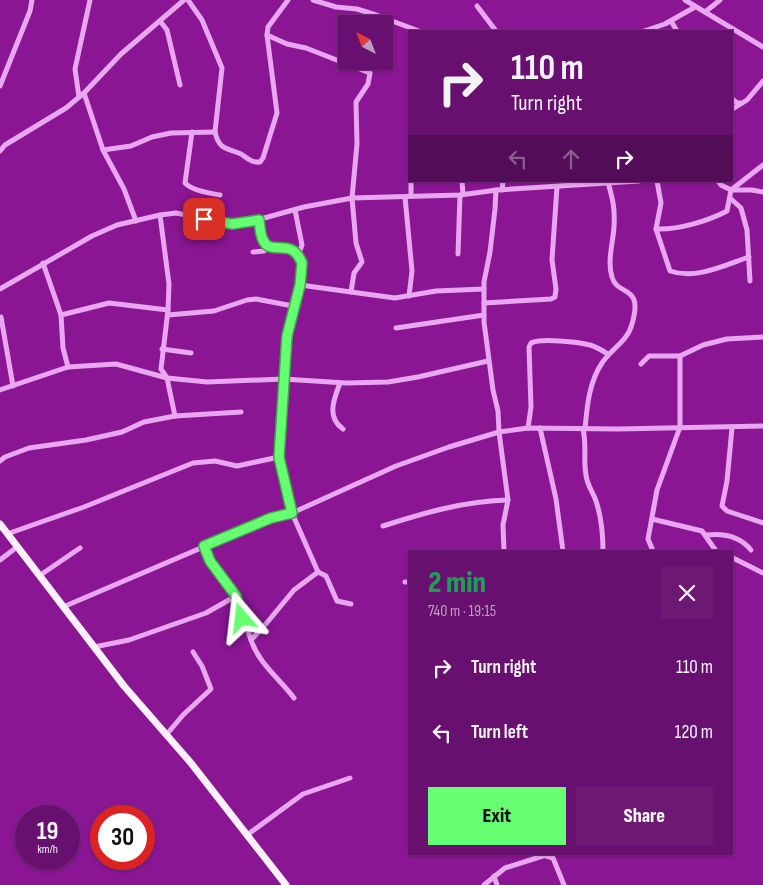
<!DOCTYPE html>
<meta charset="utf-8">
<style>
:root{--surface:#68106f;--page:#6d1974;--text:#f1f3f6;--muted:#bd9dc3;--line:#7b3082;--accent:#66ff71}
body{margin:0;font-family:"Sofia Sans Condensed",sans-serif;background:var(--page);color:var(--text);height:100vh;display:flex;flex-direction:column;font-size:19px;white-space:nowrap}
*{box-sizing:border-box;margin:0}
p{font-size:16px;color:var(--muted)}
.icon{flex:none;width:28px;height:28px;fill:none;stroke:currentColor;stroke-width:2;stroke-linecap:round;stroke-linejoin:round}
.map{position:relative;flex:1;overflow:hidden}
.panel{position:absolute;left:408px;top:550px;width:325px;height:305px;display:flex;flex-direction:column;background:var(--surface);border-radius:0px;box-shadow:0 1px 4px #0004,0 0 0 1px var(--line)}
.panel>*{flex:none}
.top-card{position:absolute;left:408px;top:30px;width:325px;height:152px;border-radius:0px;box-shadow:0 1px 4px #0004,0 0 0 1px var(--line);background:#68106f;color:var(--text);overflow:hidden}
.needle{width:32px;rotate:318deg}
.tools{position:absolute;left:338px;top:15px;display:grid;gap:10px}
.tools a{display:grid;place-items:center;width:55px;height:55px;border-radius:0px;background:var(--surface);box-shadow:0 1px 4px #0004,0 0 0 1px var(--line);font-size:25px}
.speed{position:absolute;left:15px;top:805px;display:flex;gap:10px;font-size:25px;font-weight:700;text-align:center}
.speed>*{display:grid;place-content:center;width:65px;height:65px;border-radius:50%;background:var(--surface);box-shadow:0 1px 4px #0004,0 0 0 1px var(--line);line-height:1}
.speed small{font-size:12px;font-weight:400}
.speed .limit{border:8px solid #d22;background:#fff;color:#111}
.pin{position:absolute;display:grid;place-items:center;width:42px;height:42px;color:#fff;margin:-21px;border-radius:10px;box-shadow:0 2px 8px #0006}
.me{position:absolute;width:55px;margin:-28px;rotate:343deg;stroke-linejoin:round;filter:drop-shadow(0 0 4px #0008)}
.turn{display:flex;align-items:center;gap:18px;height:105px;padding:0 20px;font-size:22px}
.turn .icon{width:65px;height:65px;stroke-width:2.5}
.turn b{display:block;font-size:35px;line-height:42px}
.lanes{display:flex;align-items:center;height:48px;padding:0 20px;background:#0003;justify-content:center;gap:25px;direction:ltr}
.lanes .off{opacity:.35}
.round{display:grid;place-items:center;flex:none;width:52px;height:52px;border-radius:0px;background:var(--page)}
.summary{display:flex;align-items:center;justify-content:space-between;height:85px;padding:0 20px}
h1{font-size:30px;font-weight:800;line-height:38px;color:#1e9e55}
.action{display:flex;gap:10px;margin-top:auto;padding:10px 20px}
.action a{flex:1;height:58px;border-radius:0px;background:var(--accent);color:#111;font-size:20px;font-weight:800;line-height:58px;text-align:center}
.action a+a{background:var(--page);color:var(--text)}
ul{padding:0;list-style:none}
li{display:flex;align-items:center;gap:15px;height:65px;padding:0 20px}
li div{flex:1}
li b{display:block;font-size:19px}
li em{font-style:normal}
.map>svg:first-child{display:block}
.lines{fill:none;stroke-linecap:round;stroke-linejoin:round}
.minor{stroke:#eaa7f1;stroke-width:5}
.major{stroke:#fff0ff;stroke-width:7}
.route-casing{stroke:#42a649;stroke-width:12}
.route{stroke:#66ff71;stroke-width:9}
</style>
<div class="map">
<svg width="763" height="885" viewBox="0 0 763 885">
<rect width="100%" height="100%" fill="#8a1694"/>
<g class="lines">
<g class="minor">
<path d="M188,0L202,20L222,68L215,132C219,150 227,148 241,154C247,158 252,163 260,162L263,158L277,113L267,35L268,27L288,0"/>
<path d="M313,0L336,7L357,9L376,15L419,31"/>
<path d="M685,0L763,47"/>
<path d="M477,6L496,31"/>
<path d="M705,12L720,0"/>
<path d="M160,21L167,30L180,85"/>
<path d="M671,21L677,31"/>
<path d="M644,31L665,24L695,7"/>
<path d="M267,35L287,44L306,48L370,73L368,84L356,102L357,144L352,198L356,243L362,262L354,273L351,292"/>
<path d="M0,86L30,11L32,0"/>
<path d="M84,93L103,150L124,189L136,221"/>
<path d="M79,97L75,69L90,0"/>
<path d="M731,98L737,103H741"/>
<path d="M731,110L747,100L763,81"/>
<path d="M192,132L185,183C193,191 209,193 220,195"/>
<path d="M103,150L131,146L152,137L171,133L215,132"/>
<path d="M0,151L5,145L66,108L84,93L121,54L184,0"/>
<path d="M763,165L731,190H752L763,192"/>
<path d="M462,181L463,194"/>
<path d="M657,181L661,203L656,229L670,271C696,280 725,265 749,257"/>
<path d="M496,190L495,209L490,252L484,282V322L493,390L498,411L499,432L508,500L503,525L504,551"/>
<path d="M502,190L503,181"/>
<path d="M411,196V181"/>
<path d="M405,197L412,271L409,296"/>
<path d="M730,198L741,208L747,230L750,281"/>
<path d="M295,210L302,245L298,256"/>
<path d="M160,215L169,284L168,310L161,369L167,378L175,416"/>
<path d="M259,220C260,227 260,241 268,246C273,249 278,247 283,247C305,248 301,271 300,285"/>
<path d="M656,229C678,230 708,221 727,211L731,190L721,185L718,181"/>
<path d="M253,252L264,251L268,246"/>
<path d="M458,254L460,195"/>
<path d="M43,263L61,315L63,348L68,367"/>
<path d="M0,289L92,236L117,225L160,215L176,213L232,224L250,222L304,207L352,198L460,195L497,190L639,181"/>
<path d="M484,303L551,299L555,297L556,289L552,260L557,187"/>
<path d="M61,315L109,303L168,310"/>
<path d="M168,315L214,311L247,300L256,299L293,306"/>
<path d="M1,317L13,386"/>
<path d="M396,328L484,315"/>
<path d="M162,349L191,353"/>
<path d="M641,364L649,356H680L703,345L727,339L763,337"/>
<path d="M340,383C334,399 326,417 343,429"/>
<path d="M0,390L68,367L116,364L167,378L207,382L283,379L346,383L388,382L418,377L488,361"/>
<path d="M528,428L531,407L529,347L531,343C541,338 578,342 590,345C597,347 603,351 608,354"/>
<path d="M540,428L556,499L563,551"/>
<path d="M732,428L727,481L722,506L727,511L763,523"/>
<path d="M583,429C587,446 583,458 586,475C587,485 593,492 596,501C601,516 603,535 603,551"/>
<path d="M585,429C587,407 589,382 602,363C611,349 628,341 632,324C644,283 617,297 612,277C607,261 613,243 614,227C615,207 613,201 608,182"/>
<path d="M0,461L5,457L29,448L86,440L122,432L144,422L175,416L241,412"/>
<path d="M652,519L702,531L716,551"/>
<path d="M383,526C423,513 465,501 508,500"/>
<path d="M7,534L84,507L193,463L215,461L237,466L279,457"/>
<path d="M706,535C723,533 740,536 751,550"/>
<path d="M204,546L210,561L236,596L251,640L265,625L294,590L318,572"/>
<path d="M653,551L648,539L657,490L680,427V356"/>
<path d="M731,557L763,573"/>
<path d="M0,560L17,547"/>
<path d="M39,576L80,548"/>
<path d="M405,582H409"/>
<path d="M351,604L337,601L326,576L318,572L292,513L279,457L287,336L293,306L300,285L395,298L436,291L484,289"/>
<path d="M63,607L271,518L292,513L396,466L449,447L499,432L528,428L618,429L763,426"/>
<path d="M251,640C259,664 279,678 294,698"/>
<path d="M94,647L129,640L206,613L236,596"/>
<path d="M167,734L183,715L211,689L202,666L193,652"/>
<path d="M247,835L303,794L350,778"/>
<path d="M546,856L553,858L564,885"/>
<path d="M494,876L497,885"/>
<path d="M484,885L505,868L549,854"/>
</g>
<path class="major" d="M0,524L124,686L191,763L286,885"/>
</g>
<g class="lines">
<defs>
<path id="route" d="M204,219L232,224L259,220C260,226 260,234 263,240C269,253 282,244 292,250C297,253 300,258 302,263L300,285L287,336L279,457L292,513L271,518L204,546L210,561L236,596L242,618"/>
</defs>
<use href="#route" class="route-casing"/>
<use href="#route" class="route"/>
</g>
</svg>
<div class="tools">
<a><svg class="needle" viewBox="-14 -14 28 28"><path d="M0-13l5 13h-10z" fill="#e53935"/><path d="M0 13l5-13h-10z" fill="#bd9dc3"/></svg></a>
</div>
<div class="speed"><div>19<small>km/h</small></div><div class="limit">30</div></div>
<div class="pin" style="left:204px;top:219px;background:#d93025"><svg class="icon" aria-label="arrive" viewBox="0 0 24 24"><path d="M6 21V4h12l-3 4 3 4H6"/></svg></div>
<svg class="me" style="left:242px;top:618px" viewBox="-20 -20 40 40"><path d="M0-17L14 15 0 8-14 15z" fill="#66ff71" stroke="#fff" stroke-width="4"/></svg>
<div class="top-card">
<div class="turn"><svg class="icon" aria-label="right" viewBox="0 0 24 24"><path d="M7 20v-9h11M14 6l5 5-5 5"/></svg><div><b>110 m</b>Turn right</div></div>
<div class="lanes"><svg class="icon off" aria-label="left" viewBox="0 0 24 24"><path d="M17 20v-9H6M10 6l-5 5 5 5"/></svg><svg class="icon off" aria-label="ahead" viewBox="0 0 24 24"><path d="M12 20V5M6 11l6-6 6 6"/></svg><svg class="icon" aria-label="right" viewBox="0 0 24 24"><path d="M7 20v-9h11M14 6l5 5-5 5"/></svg></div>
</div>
<section class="panel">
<div class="summary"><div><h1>2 min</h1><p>740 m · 19:15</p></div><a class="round"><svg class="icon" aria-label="close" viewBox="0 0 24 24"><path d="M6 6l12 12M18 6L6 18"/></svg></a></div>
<ul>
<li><svg class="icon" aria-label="right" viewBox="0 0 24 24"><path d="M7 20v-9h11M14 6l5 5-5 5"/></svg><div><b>Turn right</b></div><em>110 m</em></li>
<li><svg class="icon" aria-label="left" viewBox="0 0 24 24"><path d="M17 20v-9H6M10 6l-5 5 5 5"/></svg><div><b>Turn left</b></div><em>120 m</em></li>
</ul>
<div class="action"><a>Exit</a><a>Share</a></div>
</section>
</div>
